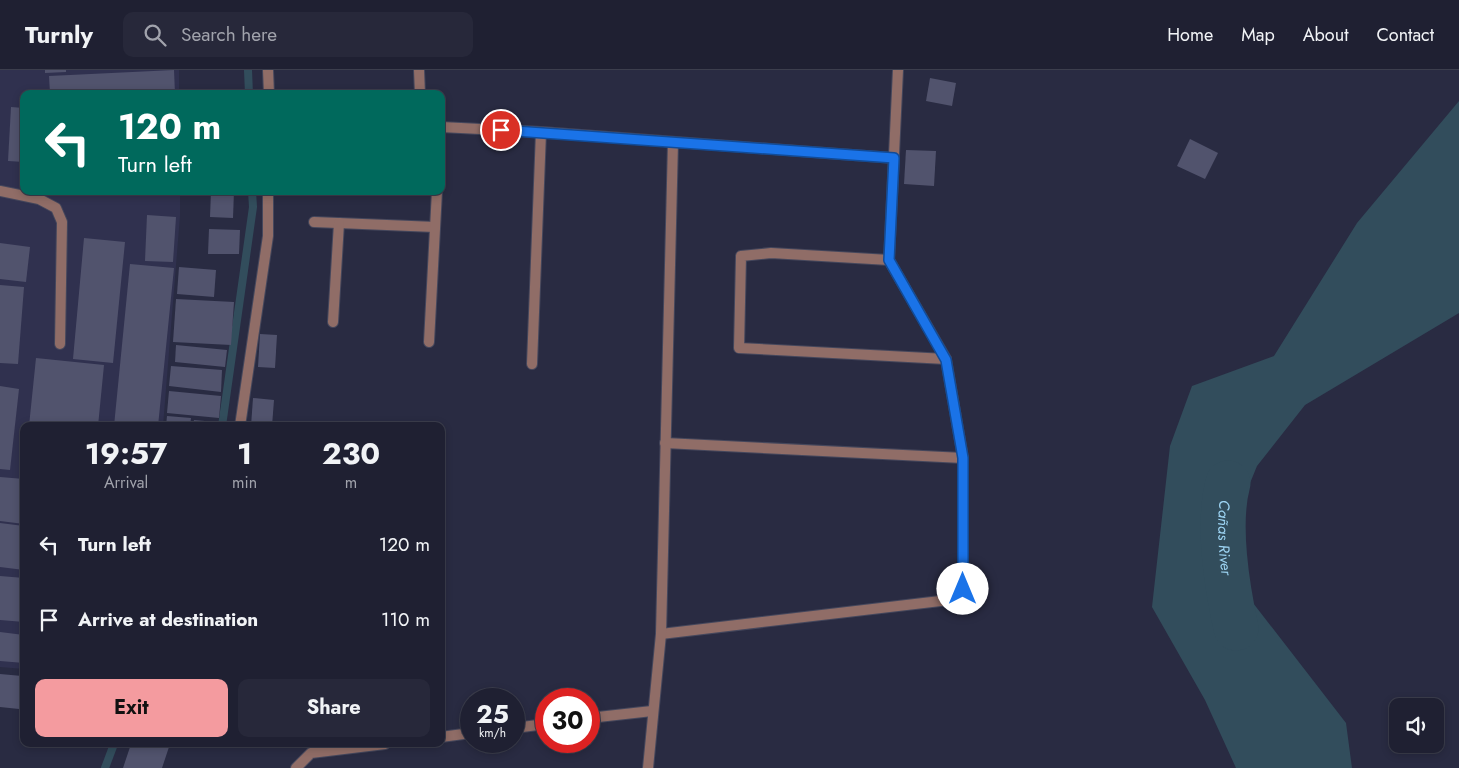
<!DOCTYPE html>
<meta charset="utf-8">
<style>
:root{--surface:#1f2032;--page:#27283a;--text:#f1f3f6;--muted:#a1a3ac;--line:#3c3e4d;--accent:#f49b9f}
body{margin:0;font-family:Jost,sans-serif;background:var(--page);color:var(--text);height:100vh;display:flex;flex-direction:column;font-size:19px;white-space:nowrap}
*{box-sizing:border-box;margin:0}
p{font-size:16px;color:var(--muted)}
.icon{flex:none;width:28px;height:28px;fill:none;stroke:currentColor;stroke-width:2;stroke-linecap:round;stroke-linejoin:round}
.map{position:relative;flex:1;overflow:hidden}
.side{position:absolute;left:20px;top:352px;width:425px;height:325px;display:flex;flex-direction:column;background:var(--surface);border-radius:10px;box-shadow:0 2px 8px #0003,0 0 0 1px var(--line)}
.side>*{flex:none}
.guide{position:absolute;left:20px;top:20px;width:425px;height:105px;border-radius:10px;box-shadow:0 2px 8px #0003,0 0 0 1px var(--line);background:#00695c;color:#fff;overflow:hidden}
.controls{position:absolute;left:1389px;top:628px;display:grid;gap:10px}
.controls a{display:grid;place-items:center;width:55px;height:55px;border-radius:10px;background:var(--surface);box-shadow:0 2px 8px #0003,0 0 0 1px var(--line);font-size:25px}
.speed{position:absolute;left:460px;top:618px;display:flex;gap:10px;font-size:25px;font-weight:700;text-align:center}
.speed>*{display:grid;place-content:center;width:65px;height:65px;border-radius:50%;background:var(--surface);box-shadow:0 2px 8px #0003,0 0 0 1px var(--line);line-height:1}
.speed small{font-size:12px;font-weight:400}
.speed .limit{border:8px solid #d22;background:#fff;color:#111}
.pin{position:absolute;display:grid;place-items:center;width:42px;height:42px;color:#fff;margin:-21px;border:2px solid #fff;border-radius:50%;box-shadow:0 1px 5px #0007}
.me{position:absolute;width:55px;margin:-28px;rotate:0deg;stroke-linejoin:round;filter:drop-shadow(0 0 4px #0008)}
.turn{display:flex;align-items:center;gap:18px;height:105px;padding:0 15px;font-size:22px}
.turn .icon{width:65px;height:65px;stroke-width:2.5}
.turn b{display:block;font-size:35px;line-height:42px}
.eta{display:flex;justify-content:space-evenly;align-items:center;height:85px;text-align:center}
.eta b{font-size:30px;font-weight:700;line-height:35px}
.button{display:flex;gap:10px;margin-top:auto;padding:10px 15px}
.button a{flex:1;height:58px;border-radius:10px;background:var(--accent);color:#111;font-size:20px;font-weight:700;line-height:58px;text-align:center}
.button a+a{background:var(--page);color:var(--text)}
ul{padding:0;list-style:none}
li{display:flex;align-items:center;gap:15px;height:75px;padding:0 15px}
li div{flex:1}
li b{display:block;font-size:19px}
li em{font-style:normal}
header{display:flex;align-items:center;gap:30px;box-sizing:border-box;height:70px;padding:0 25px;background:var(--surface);border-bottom:1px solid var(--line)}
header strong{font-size:24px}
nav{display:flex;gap:28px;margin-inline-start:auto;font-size:18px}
.search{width:350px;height:45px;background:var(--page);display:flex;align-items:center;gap:12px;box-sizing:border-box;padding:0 18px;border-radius:10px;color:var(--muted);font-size:19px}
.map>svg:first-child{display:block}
.built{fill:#30314f}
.water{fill:#324d5c}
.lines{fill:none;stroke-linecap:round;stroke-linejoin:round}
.stream{stroke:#324d5c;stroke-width:8}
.river{stroke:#324d5c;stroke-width:45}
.building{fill:#51536d}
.service-casing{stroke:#45475c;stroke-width:12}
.minor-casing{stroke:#45475c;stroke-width:12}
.service{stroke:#906d67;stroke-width:10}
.minor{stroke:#906d67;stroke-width:10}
.route-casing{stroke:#114b97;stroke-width:12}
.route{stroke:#1a73e8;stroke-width:9}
.labels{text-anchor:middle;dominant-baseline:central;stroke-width:5;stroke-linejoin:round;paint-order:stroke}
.water-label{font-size:15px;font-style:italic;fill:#9dd4f3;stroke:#292b42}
</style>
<header>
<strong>Turnly</strong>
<div class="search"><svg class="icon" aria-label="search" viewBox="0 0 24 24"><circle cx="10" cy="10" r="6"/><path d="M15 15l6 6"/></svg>Search here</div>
<nav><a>Home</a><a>Map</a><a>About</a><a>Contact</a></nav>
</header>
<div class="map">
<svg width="1459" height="698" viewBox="0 0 1459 698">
<rect width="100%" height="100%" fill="#292b42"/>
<path class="built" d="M0,0H179V24H24V121H180V146L163,356H24V599L0,597Z"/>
<path class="water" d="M1459,31V243L1305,335L1257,396L1219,489L1346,653L1352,698H1236L1205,630L1152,537L1170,376L1192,316L1274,286L1357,153Z"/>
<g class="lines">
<g class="stream">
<path d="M248,0L249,24"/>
<path d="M222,356L253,137L252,121"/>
<path d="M105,698L114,674"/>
</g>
<path class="river" id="s1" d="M1228,413C1217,454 1227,517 1236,558"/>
</g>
<g class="building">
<path d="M45,0H66V2L45,3Z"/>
<path d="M174,0L175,24H50L49,6Z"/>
<path d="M930,8L956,13L952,36L926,31Z"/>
<path d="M11,37L24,38V92L8,91Z"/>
<path d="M1190,69L1218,83L1205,109L1177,96Z"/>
<path d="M906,80L936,81L934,116L904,114Z"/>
<path d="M211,121H234L233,148L210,147Z"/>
<path d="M147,145L176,147L173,192L145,191Z"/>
<path d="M209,159L240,160L239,184H208Z"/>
<path d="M84,168L125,172L113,293L73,289Z"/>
<path d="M0,173L30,177L26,212L0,209Z"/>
<path d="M130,194L174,198L158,356H114Z"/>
<path d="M179,197L216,200L214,227L177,224Z"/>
<path d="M0,215L24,217L18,294L0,293Z"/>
<path d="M176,229L234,232L231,275L173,272Z"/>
<path d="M260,264L277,265L275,298L258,297Z"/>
<path d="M176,275L227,280L225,297L175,292Z"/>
<path d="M36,288L104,295L98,356H29Z"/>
<path d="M171,296L222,300L221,322L169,316Z"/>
<path d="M0,316L19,319L10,400L0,399Z"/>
<path d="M169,321L221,326L219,348L167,343Z"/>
<path d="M253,328L274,330L272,356H251Z"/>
<path d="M167,346L191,348L190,356H166Z"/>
<path d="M194,350L216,352V356H193Z"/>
<path d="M0,407L24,409V454L0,451Z"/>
<path d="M0,453L24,456V500L0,497Z"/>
<path d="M0,506L24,508V552L0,550Z"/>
<path d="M0,562L24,565V593L0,591Z"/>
<path d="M0,604L22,606L19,639L0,637Z"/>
<path d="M131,674H170L162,698H123Z"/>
</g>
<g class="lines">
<defs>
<g id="service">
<path d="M0,121L39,129L56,138L62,152L60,274"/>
<path d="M589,648L652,641"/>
<path d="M514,658L546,654"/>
<path d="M441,667L471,663"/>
<path d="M296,698L311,683L385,674"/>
</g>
<g id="minor">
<path d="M268,0L269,24"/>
<path d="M419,0L420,24"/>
<path d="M441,57L541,62L894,88"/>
<path d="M314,152L435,157"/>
<path d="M889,190L771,183L741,186L739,278L946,289"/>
<path d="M333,252L339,153"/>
<path d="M429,272L437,121"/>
<path d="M532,294L541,62"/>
<path d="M240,356L268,166V121"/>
<path d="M665,373L963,388"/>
<path d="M661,564L949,530L963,519V388L946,289L889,190L898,0"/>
<path d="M648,698L661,564L673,72"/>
</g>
</defs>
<use href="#service" class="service-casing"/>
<use href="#minor" class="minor-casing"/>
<use href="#service" class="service"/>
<use href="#minor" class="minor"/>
</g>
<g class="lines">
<defs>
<path id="route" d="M501,60L894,88L889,190L946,290L963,388V519"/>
</defs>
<use href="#route" class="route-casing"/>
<use href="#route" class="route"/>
</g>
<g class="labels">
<g class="water-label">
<text stroke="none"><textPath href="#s1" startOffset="55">Cañas River</textPath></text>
</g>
</g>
</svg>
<div class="controls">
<a><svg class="icon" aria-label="sound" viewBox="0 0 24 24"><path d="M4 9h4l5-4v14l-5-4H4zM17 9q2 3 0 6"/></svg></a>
</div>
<div class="speed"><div>25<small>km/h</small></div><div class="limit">30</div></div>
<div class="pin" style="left:501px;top:60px;background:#d93025"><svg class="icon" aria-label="arrive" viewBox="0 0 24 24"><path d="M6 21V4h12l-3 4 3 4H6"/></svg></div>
<svg class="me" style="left:963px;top:519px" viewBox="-20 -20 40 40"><circle r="19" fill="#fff"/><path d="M0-13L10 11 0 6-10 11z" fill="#1a73e8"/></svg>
<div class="guide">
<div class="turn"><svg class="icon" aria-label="left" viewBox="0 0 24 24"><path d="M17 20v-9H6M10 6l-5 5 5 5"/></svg><div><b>120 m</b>Turn left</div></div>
</div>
<section class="side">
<div class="eta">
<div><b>19:57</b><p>Arrival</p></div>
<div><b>1</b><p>min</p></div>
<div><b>230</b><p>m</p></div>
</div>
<ul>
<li><svg class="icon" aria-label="left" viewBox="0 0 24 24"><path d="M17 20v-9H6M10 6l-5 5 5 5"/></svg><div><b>Turn left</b></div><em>120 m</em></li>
<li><svg class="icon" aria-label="arrive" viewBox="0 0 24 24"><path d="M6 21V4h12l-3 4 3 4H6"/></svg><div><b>Arrive at destination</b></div><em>110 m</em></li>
</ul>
<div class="button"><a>Exit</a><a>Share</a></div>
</section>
</div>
